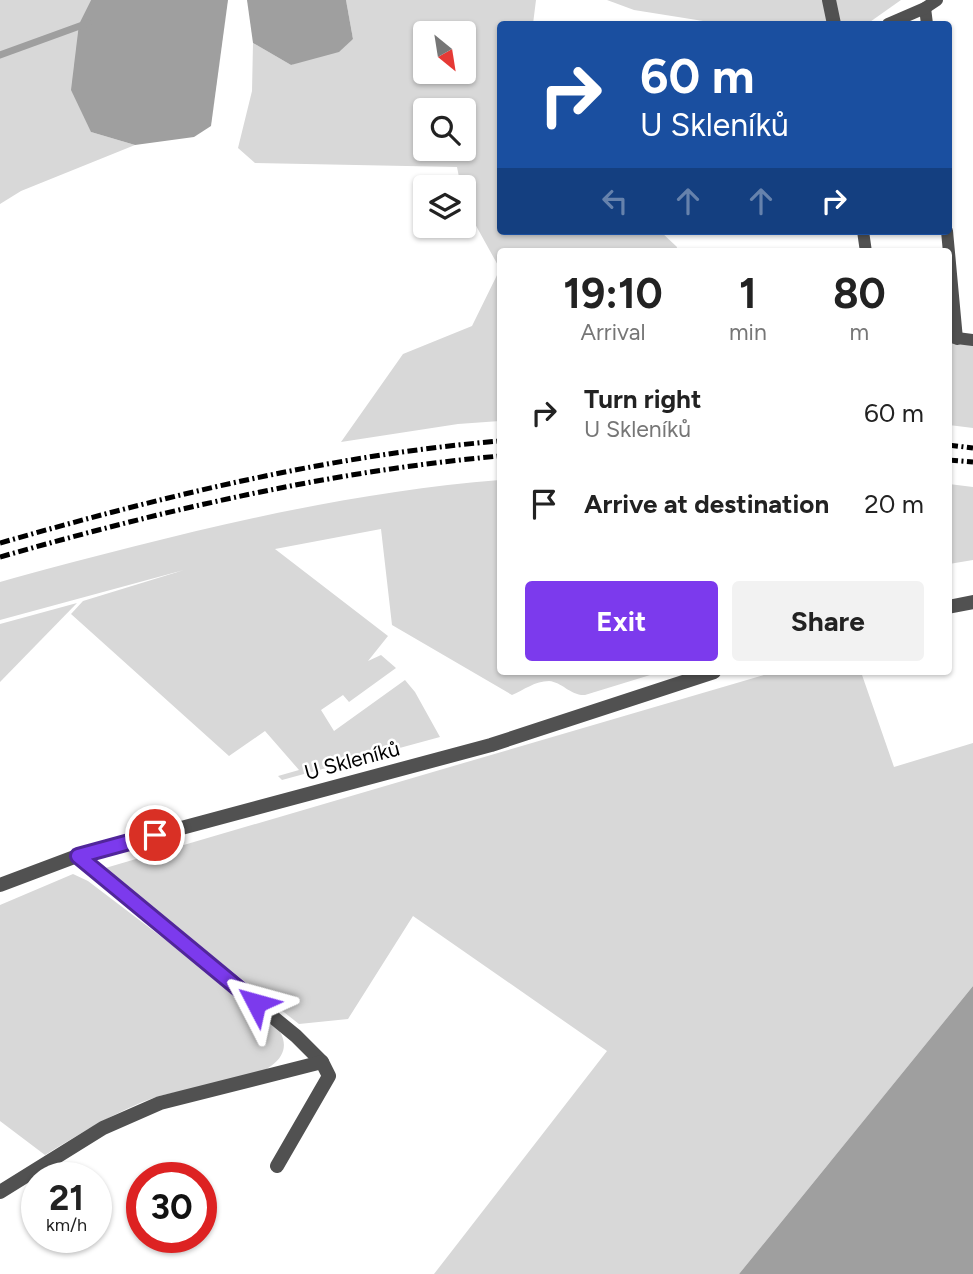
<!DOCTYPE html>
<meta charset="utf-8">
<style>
:root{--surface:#fff;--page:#f2f2f2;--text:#222;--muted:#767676;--accent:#7c3aed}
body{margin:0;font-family:Figtree,sans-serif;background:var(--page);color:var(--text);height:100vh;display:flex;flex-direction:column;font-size:26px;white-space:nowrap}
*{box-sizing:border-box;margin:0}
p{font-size:23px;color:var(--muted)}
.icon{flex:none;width:38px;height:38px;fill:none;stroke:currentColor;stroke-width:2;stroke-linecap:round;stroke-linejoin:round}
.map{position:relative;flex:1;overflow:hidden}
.drawer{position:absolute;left:497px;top:248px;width:455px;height:427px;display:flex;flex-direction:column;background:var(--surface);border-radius:7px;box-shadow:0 2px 5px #0004}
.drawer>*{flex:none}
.banner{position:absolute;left:497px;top:21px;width:455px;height:214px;border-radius:7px;box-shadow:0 2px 5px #0004;background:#1a4fa0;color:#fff;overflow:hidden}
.needle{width:46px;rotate:150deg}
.fabs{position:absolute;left:413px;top:21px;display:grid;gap:14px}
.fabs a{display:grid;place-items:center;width:63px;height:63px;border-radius:7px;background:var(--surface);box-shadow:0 2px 5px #0004;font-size:35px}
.speed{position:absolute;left:21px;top:1162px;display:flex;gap:14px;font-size:35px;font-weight:700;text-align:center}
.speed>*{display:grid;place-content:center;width:91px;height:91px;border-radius:50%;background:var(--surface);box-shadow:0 2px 5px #0004;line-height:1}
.speed small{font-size:18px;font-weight:400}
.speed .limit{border:10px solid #d22;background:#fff;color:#111}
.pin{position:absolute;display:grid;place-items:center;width:60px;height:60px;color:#fff;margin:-30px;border:4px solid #fff;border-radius:50%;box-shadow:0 2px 7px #0007}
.me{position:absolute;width:77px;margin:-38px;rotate:309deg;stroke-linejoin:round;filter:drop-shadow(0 0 5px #0008)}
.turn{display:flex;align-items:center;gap:24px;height:147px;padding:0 28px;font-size:32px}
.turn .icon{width:91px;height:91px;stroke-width:2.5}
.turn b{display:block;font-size:49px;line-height:60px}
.lanes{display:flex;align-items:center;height:66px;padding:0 28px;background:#0003;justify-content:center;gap:35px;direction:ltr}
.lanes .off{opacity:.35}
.eta{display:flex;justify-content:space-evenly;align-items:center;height:119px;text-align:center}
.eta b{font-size:42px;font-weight:700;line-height:49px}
.cta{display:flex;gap:14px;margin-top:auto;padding:14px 28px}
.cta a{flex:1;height:80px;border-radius:7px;background:var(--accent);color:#fff;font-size:28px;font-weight:700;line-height:80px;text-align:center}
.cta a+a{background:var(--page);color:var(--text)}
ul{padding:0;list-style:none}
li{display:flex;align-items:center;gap:21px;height:91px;padding:0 28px}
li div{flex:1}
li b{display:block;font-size:26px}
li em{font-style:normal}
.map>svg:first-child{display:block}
.green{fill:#d8d8d8;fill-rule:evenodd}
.water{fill:#9f9f9f}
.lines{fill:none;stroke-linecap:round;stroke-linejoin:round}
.stream{stroke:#9f9f9f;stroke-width:7}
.service{stroke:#515151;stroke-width:12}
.minor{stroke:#515151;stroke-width:14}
.rail{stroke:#000;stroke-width:5;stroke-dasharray:10 3.5 2 3.5;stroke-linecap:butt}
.route-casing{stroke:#51269a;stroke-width:18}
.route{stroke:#7c3aed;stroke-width:12}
.labels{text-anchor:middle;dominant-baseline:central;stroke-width:5;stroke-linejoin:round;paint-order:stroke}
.street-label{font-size:21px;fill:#000;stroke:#fff}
</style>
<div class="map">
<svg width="973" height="1274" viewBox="0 0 973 1274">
<rect width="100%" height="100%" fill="#fff"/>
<g class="green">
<path d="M0,0H91L79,24L91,132L135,145L21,191L0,204Z"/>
<path d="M346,0H536L533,24H500V231H660L677,247L676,252H500V421L458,424L341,442L403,354L472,326L500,269L464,204V187H461L457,167L255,163L238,148L252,91L253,43L291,65L353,39ZM425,33H464V72H425ZM425,110H464V149H425Z"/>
<path d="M607,0H901L867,24H722L634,10Z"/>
<path d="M949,340L973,343V428L949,425Z"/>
<path d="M500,480V672H660L585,695C571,696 562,682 549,681C535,681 524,690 512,695L392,625L381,529L275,549L388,636L368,661L381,655L396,668L349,702L343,695L321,710L334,731L405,680L415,692L440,737L282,780L278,776L299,770L265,731L229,756L71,614L83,601L184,570L0,620V582L14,578C174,535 335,493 500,480Z"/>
<path d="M949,484L973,487V560L949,564Z"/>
<path d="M77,603L0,682V624Z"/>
<path d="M774,672H861L894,767L973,743V986L739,1274H434L607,1051L413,916L348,1019L299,1024L102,869Z"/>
<path d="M73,874L88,881L272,1021C286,1036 290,1052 271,1066C245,1086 188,1087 156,1097C116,1111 81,1133 45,1155L0,1121V905Z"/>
</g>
<g class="water">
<path d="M91,0H228L211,126L194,137L135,145L91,132L71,90L79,24Z"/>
<path d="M247,0H346L353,39L339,52L291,65L253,43Z"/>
<path d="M973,986V1274H739Z"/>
</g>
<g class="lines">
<path class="stream" d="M0,55L88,23"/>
<g class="service">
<path d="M925,8L927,24"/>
<path d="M888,24L925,8L937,0"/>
<path d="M863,231L866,252"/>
<path d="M947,231L957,339"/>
<path d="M949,337L973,340"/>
</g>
<g class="minor">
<path d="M829,0L834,24"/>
<path d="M948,607L973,602"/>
<path d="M77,856L296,1036L322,1062"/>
<path d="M0,885L77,856L491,745L714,672"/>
<path d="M0,1192L103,1128L160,1103L322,1062L329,1076L277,1166"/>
</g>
<g class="rail">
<path d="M948,445L973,448"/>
<path d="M948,460L973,462"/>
<path d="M0,543C164,496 331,455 500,441"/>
<path d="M0,557C164,510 331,471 500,456"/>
</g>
</g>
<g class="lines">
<defs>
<path id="route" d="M155,835L78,856L256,1003"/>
</defs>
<use href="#route" class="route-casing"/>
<use href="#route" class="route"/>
</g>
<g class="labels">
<g class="street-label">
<text transform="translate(352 760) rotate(-15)">U Skleníků</text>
</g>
</g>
</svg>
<div class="fabs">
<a><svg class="needle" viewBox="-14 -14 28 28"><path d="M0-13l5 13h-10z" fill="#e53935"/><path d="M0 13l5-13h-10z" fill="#767676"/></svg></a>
<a><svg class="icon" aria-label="search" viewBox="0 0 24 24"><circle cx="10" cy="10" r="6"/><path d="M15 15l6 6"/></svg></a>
<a><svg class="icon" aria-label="layers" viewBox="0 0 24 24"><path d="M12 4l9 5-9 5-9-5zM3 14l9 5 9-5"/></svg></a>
</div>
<div class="speed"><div>21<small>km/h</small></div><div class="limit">30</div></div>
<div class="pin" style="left:155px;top:835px;background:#d93025"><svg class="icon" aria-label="arrive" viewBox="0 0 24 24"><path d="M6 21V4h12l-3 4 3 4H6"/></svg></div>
<svg class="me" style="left:256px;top:1003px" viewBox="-20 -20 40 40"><path d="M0-17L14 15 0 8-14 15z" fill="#7c3aed" stroke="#fff" stroke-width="4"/></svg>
<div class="banner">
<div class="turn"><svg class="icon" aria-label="right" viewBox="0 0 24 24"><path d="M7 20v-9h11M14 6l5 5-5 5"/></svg><div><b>60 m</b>U Skleníků</div></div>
<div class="lanes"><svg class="icon off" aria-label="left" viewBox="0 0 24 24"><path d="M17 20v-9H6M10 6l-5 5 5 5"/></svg><svg class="icon off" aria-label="ahead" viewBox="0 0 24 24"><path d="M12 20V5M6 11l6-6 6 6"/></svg><svg class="icon off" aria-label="ahead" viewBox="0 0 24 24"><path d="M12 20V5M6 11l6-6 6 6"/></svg><svg class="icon" aria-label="right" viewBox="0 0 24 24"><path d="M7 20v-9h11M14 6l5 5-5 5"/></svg></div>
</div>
<section class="drawer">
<div class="eta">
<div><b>19:10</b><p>Arrival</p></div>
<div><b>1</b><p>min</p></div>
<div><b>80</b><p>m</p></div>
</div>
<ul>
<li><svg class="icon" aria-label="right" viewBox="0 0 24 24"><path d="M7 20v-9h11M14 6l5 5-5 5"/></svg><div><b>Turn right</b><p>U Skleníků</p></div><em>60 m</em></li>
<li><svg class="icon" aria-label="arrive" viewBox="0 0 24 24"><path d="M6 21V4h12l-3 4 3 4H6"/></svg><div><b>Arrive at destination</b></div><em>20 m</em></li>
</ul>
<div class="cta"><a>Exit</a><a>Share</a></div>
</section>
</div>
